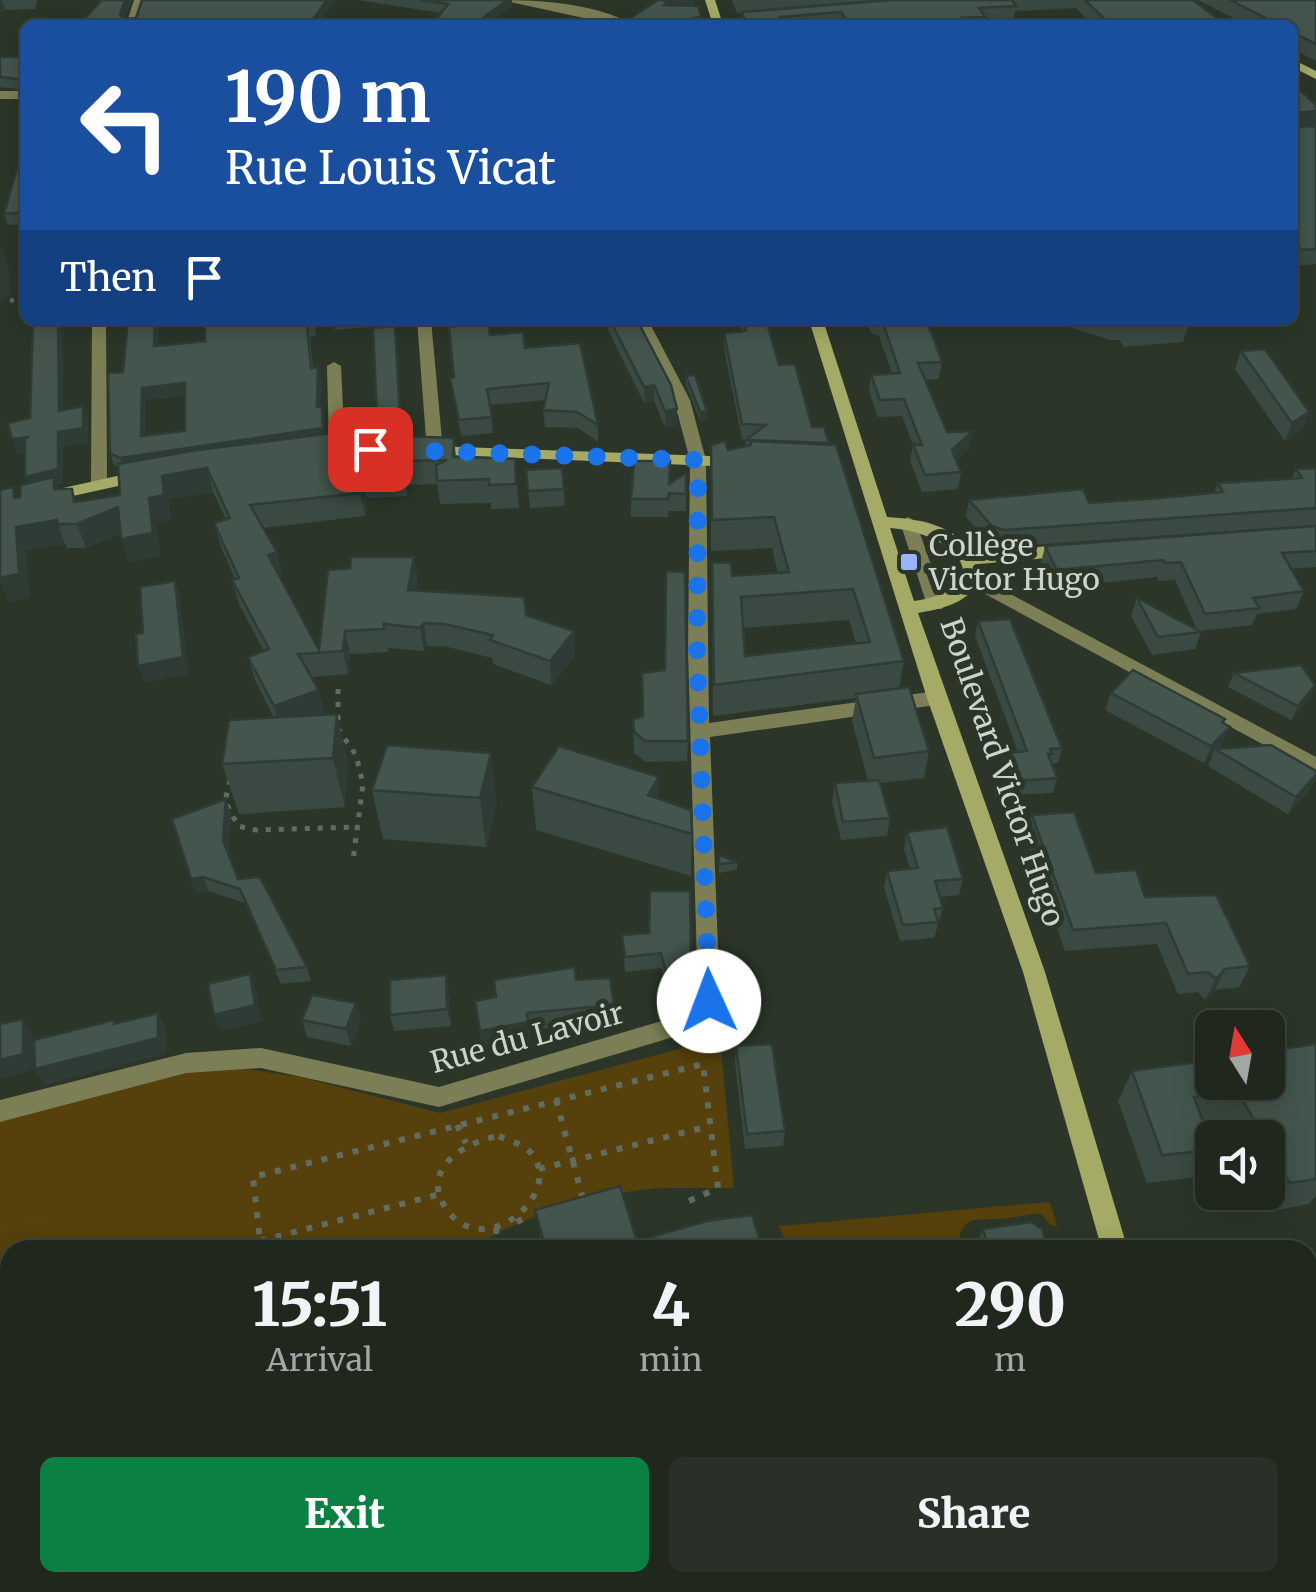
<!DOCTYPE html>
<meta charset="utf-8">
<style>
:root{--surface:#20281e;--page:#283027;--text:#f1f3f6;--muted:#a2a6a4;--line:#3d443c;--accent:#0b8043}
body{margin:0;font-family:Merriweather,serif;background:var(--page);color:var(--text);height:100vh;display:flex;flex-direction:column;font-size:38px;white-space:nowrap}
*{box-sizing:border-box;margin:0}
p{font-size:32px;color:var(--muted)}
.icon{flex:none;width:55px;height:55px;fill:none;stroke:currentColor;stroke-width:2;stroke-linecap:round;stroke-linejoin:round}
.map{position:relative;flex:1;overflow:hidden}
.side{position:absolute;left:0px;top:1240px;width:1318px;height:352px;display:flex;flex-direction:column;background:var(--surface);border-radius:30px 30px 0 0;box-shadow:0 5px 25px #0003,0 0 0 2px var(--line)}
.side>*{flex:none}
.banner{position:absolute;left:20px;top:20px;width:1278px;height:305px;border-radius:15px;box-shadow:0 5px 25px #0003,0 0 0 2px var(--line);background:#1a4fa0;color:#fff;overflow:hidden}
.needle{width:65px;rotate:349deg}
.tools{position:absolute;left:1195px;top:1010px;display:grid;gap:20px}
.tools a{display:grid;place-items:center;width:90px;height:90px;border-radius:15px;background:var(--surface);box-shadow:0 5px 25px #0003,0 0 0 2px var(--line);font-size:50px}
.pin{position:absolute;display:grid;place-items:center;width:85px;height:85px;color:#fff;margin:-42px;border-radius:20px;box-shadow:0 5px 15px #0006}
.me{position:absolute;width:110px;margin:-55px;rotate:358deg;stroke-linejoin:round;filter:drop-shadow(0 0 8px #0008)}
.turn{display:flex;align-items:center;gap:35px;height:210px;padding:0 40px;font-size:45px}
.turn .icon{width:130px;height:130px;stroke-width:2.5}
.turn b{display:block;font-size:70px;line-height:85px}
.then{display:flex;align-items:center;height:95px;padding:0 40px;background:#0003;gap:20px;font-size:38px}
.eta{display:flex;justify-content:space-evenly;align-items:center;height:170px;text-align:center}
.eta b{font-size:60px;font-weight:800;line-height:70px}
.button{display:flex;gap:20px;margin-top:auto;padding:20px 40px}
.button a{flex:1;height:115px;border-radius:15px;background:var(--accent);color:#fff;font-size:40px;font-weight:800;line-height:115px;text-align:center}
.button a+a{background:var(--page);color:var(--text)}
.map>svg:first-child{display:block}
.green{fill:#56410c}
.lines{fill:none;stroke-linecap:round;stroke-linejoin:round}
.path-far2{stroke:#626c60;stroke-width:4;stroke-dasharray:4 6;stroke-linecap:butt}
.path-far1{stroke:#626c60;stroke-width:5;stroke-dasharray:5 8;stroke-linecap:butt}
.path{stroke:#626c60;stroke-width:6;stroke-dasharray:6 10;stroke-linecap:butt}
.street{fill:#7c7f56;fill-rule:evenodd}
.secondary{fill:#a5ab67;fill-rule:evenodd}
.wall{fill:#3a4942;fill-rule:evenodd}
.shaded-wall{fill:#2f3c36}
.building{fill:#43554d;stroke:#2f3c36;stroke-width:2.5;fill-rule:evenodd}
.route{stroke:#1a73e8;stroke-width:18;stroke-dasharray:0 32.4}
.poi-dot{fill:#9cb4fd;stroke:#2b3628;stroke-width:4}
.labels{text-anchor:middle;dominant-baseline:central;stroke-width:10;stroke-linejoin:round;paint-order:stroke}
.poi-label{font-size:30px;fill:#cdd4cb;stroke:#2b3628;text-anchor:start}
.street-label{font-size:30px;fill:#cdd4cb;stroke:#2b3628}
</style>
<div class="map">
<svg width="1316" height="1592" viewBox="0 0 1316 1592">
<rect width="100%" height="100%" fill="#2b3628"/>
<g class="green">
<path d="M720,1038L734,1188C705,1189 676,1187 648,1189C609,1192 498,1222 473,1250H10V1582H258V1592H0V1120L191,1070L231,1067L300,1077L440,1113Z"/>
<path d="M1050,1202L1057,1226L1050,1225L1042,1214C1030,1213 1022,1216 1010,1218C978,1222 962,1209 957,1250H789L779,1226Z"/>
</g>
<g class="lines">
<path class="path-far2" d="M10,301L25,296"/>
<g class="path-far1">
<path d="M338,689V729L356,755L363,784L353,860"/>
<path d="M230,780L225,801L238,826L256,830L358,827"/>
</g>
<g class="path">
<path d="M556,1100L583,1199"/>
<path d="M457,1125L466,1143"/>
<path d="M499,1136C507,1140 520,1143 527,1149C572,1187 484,1268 445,1207C420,1168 467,1141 499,1136Z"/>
<path d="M539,1169L710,1126"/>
<path d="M518,1218L525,1231"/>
<path d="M496,1228L497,1248"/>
<path d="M260,1241L440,1194"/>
<path d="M261,1250L253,1177L703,1064L718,1188L680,1205"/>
<path d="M0,1450L10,1449"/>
<path d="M270,1582L271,1592"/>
<path d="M293,1582L294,1592"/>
<path d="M413,1582L416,1592"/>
<path d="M735,1582L736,1587L751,1582"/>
<path d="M31,1592L32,1582"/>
<path d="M344,1592L377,1582"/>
<path d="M519,1592L521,1582"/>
</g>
<g class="street">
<path d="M134,0H144L136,25H126Z"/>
<path d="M501,0C542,0 598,4 633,25H616Z"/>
<path d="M772,17L773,19L768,22L667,25L672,22Z"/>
<rect x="0" y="91" width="25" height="8"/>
<path d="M92,320H106L107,483L99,488L91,483Z"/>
<path d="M417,320H431L443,451L435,456L427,451Z"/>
<path d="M634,320H648L690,400L706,460L709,723L936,691L945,698L936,705L710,737L720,1001L690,1032L439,1107L261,1068L186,1073L0,1122V1100L186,1053L261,1048L439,1087L675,1017L698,997L688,652L690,460L674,400Z"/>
<path d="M334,362L341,366L345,448L337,453L329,448L327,366Z"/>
<path d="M908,517L916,522L945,605L942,609H930L927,605L900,522Z"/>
<path d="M969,572L1316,757V773L963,582L960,578L963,574Z"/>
</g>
<g class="secondary">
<path d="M705,0H715L723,25H713Z"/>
<path d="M1292,59L1316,71V79L1292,67Z"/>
<path d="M809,320H823L887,517C919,519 953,524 973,553L1070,544L1079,550L1070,556L979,564C982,600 947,608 918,613L1045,972L1128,1250H1102L1023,972L927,698ZM890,528C953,532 1005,586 914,601Z"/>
<path d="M321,445H397L405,450L397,455L315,453V447Z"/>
<path d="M431,446L737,457L745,462L737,467L425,454V448Z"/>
<path d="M144,470L152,475L150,479L0,512V502Z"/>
<path d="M1210,1582H1239L1243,1592H1213Z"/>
</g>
</g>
<g class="wall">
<path d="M0,0H38L35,9L5,10Z"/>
<path d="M102,0H131L124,19L335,0L318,25H79Z"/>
<path d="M357,0H512V6L487,25L441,13Z"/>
<path d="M657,0H694V6L701,17V25H623V23Z"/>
<path d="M732,0H1193L1226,25H1093L1076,8L1015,11L1013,20L984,22V25H741L742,13H737Z"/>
<path d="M1198,0H1316V61L1292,49V25H1247Z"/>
<path d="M0,57H25V90L0,87Z"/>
<path d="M1292,83L1316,126V264L1296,266L1292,261Z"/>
<path d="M25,165V224L8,225L4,214Z"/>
<path d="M33,320H62L63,410L88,420V443L63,446V483L56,484L58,489L77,501L120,495L118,467L114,465L110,453L123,372L128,320H159L158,346L205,341L315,320L316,336L310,337L313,368L318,367L321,380L320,407H322L325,419V434L347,450L398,448L454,438L456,457L515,459L519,508L491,509V503L440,504L437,484L407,485V496L367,498L365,516L263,528L283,576L280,577L319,650L350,568L414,557L418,581L416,590L526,615L575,655L551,685L493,664L492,658L448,647L427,646L424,651L389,648L388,652L350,654L348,674L311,677L319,690L324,714L320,715L348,764L345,807L239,814L222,764L274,718L255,680L248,657L264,651L239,604L232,580L235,579L221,547L214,523L226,519L213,492L169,499L171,519L156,522L160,556L129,562L120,533L86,548H67L65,544L26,550L29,598L8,602L18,498L20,497L27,483L25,477V452L17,454L30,418ZM185,395V431L145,436L146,400Z"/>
<path d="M333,320H381L382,326L335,330Z"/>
<path d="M607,320H637L677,425L665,427L654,401L644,403L608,330Z"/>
<path d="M739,320H766L779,365L812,427L829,444L904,661L899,688L929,751L924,778L880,783L890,818L887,836L841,840L832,801L835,783L868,781L852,721L856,698L713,716L712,562L732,576L778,573L772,548L711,551V445L728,450L745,446L746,440L742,439L724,348V333L742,332ZM849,620L856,643L745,656L743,628Z"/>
<path d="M866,320H924L942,362L939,379L925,380L947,432L970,448L956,460L961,472L958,489L922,492L910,461L913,445L902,416L878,417L869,392L871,375L892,373L879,336L871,333Z"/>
<path d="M1047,320H1190L1183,342L1124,347L1120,340H1110Z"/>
<path d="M459,326L525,348L598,425V442L578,428L545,427L543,410L546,400L490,405L493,433L461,436L450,378L454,377Z"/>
<path d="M396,338L402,428L379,430L377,418Z"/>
<path d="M1241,351L1309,412L1302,430L1285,441L1235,369Z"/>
<path d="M686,376L707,411V420L700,421L686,384Z"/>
<path d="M562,468L565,506L530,508L526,470Z"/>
<path d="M1316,468V525L1001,547L989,543L966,517L969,500L1089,503L1161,498L1214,492L1218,483L1292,478L1296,469Z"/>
<path d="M686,473V511H669L668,517H631V499L670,484Z"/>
<path d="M1316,526V567L1291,569L1304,591L1296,609L1257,614L1252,625L1200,631L1201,632L1195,649L1152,655L1131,616L1137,598L1197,630L1175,580L1159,581L1157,577L1052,588L1041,563L1045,546Z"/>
<path d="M978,621L1062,748L1058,763L1052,764L1057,778L1053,793L1011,795L1002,768L1005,753L1018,752L975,636Z"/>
<path d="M1234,673L1315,685L1308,700L1291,720L1228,687Z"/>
<path d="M1111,693L1225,719L1222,744L1218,749L1316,771V777L1310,789L1288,814L1208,766L1213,753L1204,763L1105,710Z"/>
<path d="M643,716L688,741L687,761L646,762L634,753L633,720Z"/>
<path d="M387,745L497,803L486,847L383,839L372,790Z"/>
<path d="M659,777V798L692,834L691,876L536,830L532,787Z"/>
<path d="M231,814L228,854L238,879L307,967L311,981L281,984L245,903L208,891L196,893L191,879Z"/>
<path d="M1032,815L1096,873L1145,897L1250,966L1239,987L1215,990L1205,1000L1198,992L1178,994L1157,944L1065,951L1025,836Z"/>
<path d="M907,832L963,879L959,895L939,897L943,908L934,938L900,941L884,887L887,871L910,869L904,849Z"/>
<path d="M719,855L737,862V870L719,873Z"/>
<path d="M649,933L691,976L690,991L667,990L661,968L625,972L622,935Z"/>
<path d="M449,992L451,1026L394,1031L390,1015Z"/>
<path d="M475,1001L614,1005V1022L529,1030L530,1038L482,1047Z"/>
<path d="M356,1003L361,1020L351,1046L307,1037L302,1020Z"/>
<path d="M1316,1044V1195L1309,1204L1271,1211L1261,1192H1268V1138H1230L1220,1119L1204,1122L1212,1145V1152L1198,1177L1147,1183L1118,1101L1132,1071Z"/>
<path d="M736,1046L785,1131L783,1146L745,1149L735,1062Z"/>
<path d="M535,1210L637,1241L762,1247L761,1250H543Z"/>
<path d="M983,1229L1049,1250H979L977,1244Z"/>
<path d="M1308,1281L1316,1302V1350L1308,1352Z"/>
<rect x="0" y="1369" width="10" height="57"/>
<path d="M1308,1443L1316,1457V1558L1308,1559Z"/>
</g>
<g class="shaded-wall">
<path d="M2,0L5,10L0,13V2Z"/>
<path d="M125,0H131L122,24L120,14Z"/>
<path d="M327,0H335L318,25H309Z"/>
<path d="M507,0H512V6L487,25L476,23Z"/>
<path d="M668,0H694V16L664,5Z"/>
<path d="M1316,111V126L1292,128L1294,113Z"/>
<path d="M1,247L9,268L10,296L0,301Z"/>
<path d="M58,320H62L64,426L59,411Z"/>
<path d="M155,320H159L158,358L154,346Z"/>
<path d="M318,367L321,380L320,419L317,407Z"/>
<path d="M185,383L189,395L146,400L145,448L141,436L142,388Z"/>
<path d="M654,385V401L644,403V387Z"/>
<path d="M83,406L88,420V443L63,446V483L56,484L63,501L30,491L25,477L58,432Z"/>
<path d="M322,407L325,419V441L124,470L120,458Z"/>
<path d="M677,409V425L665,427V411Z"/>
<path d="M707,411V420L700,421V412Z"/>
<path d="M1309,412L1302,430L1285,441L1292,423Z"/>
<path d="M973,431L970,448L949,467L952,450Z"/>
<path d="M29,437L35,451L17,454L12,439Z"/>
<path d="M404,461L407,485V496L403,473Z"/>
<path d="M207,468L213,492L169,499L171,519L156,522L160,556L129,562L121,539L149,498L162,476Z"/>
<path d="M363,474L367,498L365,516L360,493Z"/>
<path d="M72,489L81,513L118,507L126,530L86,548L77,524Z"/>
<path d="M57,520L65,544L26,550L29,598L8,602L0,583V578L16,527Z"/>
<path d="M277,552L283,576L274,579L268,555Z"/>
<path d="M414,557L418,581L412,614L408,590Z"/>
<path d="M175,581L180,598L189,674L145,683L138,666Z"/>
<path d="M424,623L427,646L424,651L420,628Z"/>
<path d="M345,631L350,654L348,674L343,651Z"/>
<path d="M574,631L575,655L551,685L550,661Z"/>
<path d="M1315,685L1308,700L1291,720L1298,706Z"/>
<path d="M319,690L324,714L280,729L274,706Z"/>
<path d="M337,714L348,764L345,807L333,758Z"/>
<path d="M1230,727L1222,744L1217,750L1215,749L1213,753L1204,763L1211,746Z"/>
<path d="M491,753L497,803L486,847L480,798Z"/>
<path d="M1316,775L1310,789L1288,814L1296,797Z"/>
<path d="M659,777V820L648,795Z"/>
<path d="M226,799L231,814L228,855L223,840Z"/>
<path d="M203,877L208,891L196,893L191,879Z"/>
<path d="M1225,969L1215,990L1205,1000L1216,979Z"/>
<path d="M250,974L256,990L262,1021L221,1031L214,1015Z"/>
<path d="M446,975L449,992L451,1026L447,1009Z"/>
<path d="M356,1003L361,1020L351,1046L346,1029Z"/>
<path d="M158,1013L166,1029V1054L44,1085L35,1069Z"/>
<path d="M23,1019L33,1035V1070L0,1079V1060Z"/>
<path d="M528,1022L530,1038L482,1047L480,1031Z"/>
</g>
<g class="building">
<path d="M102,0H125L120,14L123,19L136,18L142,0H327L309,25L252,22L223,25H79Z"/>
<path d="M420,0H507L476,23L486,25H432L448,4Z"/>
<path d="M658,0H668L664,5L698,6L701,17L694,18L695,22L623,23Z"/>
<path d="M890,0H1012L1016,6L979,8L985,17L962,18L967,25H850L841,12L780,17L783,25H746L742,12Z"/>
<path d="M1085,0H1193L1226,25H1111Z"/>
<path d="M1230,0H1316V44L1292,32V25H1279Z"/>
<path d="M0,57H25V80L0,77Z"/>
<path d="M1292,83L1316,105V111L1294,113V127L1316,126V249L1302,250L1295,241H1292Z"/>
<path d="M18,165H25V212L4,214Z"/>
<path d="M0,247L2,274L0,275Z"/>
<path d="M33,320H58L59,411L83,406V428L58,432V469L25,477V438L29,437L12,439L8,423L30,418Z"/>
<path d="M128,320H155L154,346L205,341V321L314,320V324L307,325L311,368L318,367L317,407H322L323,428L120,458L110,453L108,373L123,372ZM185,383V431L141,436L142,388Z"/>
<path d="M458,320H488L490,335L523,332L525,348L580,343L598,425L577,412L543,410L549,383L487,389L492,417L459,420L450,378L454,377L449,327L459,326Z"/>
<path d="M610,320H637L671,385L677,409L665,411L654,385L644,387Z"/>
<path d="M744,320H766L779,365L795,364L812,427H824L829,443L746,440L766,425L742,424L724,333L746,331Z"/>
<path d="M882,320H924L932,334L942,362L918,363L947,432L973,431L952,450L961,472L925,475L913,444L922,445L904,399L880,400L871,375L900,373Z"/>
<path d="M1127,320H1188L1130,324Z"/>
<path d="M395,326L400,416L377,418L373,328Z"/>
<path d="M1265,349L1309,412L1292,423L1241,351Z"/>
<path d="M695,375L707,411L700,412L686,376Z"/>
<path d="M333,433L343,434L347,450L398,448L400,436L454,438L453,457L515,459L516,484L489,485V479L437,481L436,465L447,460L404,461L403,473L363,474L360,493L250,505L277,552L268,555L319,650L328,570L350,568L351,557H414L408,590L524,597L526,615L574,631L550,661L490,640L493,635L444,624L424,623L420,628L384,624V629L345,631L343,651L298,654L319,690L274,706L248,657L269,649L232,580L239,578L214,523L230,518L207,468L162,476L164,495L149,498L153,533L121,539L118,507L77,524H58L57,520L16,527L19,574L0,578V490L13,487L14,498L20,497L21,485L54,477V489H72L74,502L120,495L118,464L197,450Z"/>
<path d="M725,441L728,450L751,445L750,441L836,445L904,661L714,685L712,562L731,563L732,576L789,572L774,517L712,520L711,445ZM853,589L870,642L745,656L741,597Z"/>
<path d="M634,461H670L669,484L686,473V494L669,493L668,499H631Z"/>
<path d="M562,468L564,489L528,491L526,470Z"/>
<path d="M1316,468V508L1004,530L992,526L969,500L1083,489L1089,503L1161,498L1223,492L1218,483L1302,478L1296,469Z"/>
<path d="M1316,526V551L1282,553L1304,591L1253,598L1260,608L1205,614L1181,562L1165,563L1163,560L1057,570L1045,546Z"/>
<path d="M666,571L685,572L688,741H645L634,732L633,720L643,716L642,673L665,670Z"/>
<path d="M175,581L183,657L138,666L136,634L143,633L140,587Z"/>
<path d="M1137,598L1201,632L1158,637Z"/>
<path d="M1010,619L1062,748L1050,749L1052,754H1048L1057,778L1015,781L1005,753L1027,751L978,621Z"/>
<path d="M1301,665L1315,685L1298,706L1234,673Z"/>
<path d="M1133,670L1225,719L1222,722L1230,727L1211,746L1111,693Z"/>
<path d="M909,687L929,751L874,758L856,694Z"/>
<path d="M337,714L333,758L222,764L229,720Z"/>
<path d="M387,745L491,753L480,798L372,790Z"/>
<path d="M1271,745L1316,771V775L1296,797L1215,749Z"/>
<path d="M559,746L659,777L648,795L691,810L692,834L532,787Z"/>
<path d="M879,780L890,818L843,822L835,783Z"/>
<path d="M226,799L223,840L238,879L260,877L307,967L276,970L240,889L203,877L191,879L172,819Z"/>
<path d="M1074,812L1096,873L1136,870L1145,897L1216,895L1250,966L1225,969L1216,979L1208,972L1188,974L1166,923L1073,930L1032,815Z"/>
<path d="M947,827L963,879L935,881L943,908L934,909L938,922L903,925L887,871L918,868L907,832Z"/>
<path d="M719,855L737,862L719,864Z"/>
<path d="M650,891H690L691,976L667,975L661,953L625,957L622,935L649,933Z"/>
<path d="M575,967L576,980L610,978L614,1005L527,1013L528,1022L480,1031L475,1001L496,997L494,980Z"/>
<path d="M250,974L255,1005L214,1015L208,984Z"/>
<path d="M446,975L447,1009L390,1015V980Z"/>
<path d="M312,995L356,1003L346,1029L302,1020Z"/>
<path d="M158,1013V1038L35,1069L34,1040L114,1020V1024Z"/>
<path d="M23,1019V1054L0,1060V1024Z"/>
<path d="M772,1044L785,1131L747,1134L736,1046Z"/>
<path d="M1316,1044V1179L1290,1183L1268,1144V1138H1264L1237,1090L1194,1097L1212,1145V1150L1162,1155L1132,1071L1212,1060V1082H1268V1051Z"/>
<path d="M620,1186L637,1241L707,1221L752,1215L762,1247L739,1250H546L535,1210Z"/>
<path d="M1031,1222L1042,1229L1049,1250H989L983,1229Z"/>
<path d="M1299,1246L1301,1250H1246Z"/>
<path d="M1308,1281L1316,1302V1339L1308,1340Z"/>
<path d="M0,1369H10V1412L0,1413Z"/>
<path d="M1308,1443L1316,1457V1549L1308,1550Z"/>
<path d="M565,1582H637L639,1592H567Z"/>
</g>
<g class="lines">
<path class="route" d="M370,449L698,460L697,652L709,1001"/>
</g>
<rect class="poi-dot" x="899" y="552" width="20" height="20" rx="5"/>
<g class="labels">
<g class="poi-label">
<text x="929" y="545">Collège<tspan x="929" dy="34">Victor Hugo</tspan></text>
</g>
<g class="street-label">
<text transform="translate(1003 772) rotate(71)">Boulevard Victor Hugo</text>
<text transform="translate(527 1037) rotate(-15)">Rue du Lavoir</text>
</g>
</g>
</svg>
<div class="tools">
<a><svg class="needle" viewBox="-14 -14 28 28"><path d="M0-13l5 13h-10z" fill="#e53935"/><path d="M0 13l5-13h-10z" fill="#a2a6a4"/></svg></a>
<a><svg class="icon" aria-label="sound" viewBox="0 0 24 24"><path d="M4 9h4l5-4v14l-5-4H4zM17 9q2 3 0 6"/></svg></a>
</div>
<div class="pin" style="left:370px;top:449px;background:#d93025"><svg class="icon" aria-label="arrive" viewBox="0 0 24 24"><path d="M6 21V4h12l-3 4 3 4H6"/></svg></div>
<svg class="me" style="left:709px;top:1001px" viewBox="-20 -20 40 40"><circle r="19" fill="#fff"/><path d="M0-13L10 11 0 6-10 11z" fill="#1a73e8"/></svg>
<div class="banner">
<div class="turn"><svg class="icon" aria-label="left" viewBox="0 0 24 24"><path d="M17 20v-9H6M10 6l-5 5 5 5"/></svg><div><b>190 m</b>Rue Louis Vicat</div></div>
<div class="then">Then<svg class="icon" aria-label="arrive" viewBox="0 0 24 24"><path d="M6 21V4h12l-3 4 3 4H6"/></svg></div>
</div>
<section class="side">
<div class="eta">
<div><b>15:51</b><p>Arrival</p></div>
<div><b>4</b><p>min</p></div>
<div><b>290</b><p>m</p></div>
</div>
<div class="button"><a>Exit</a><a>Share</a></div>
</section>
</div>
